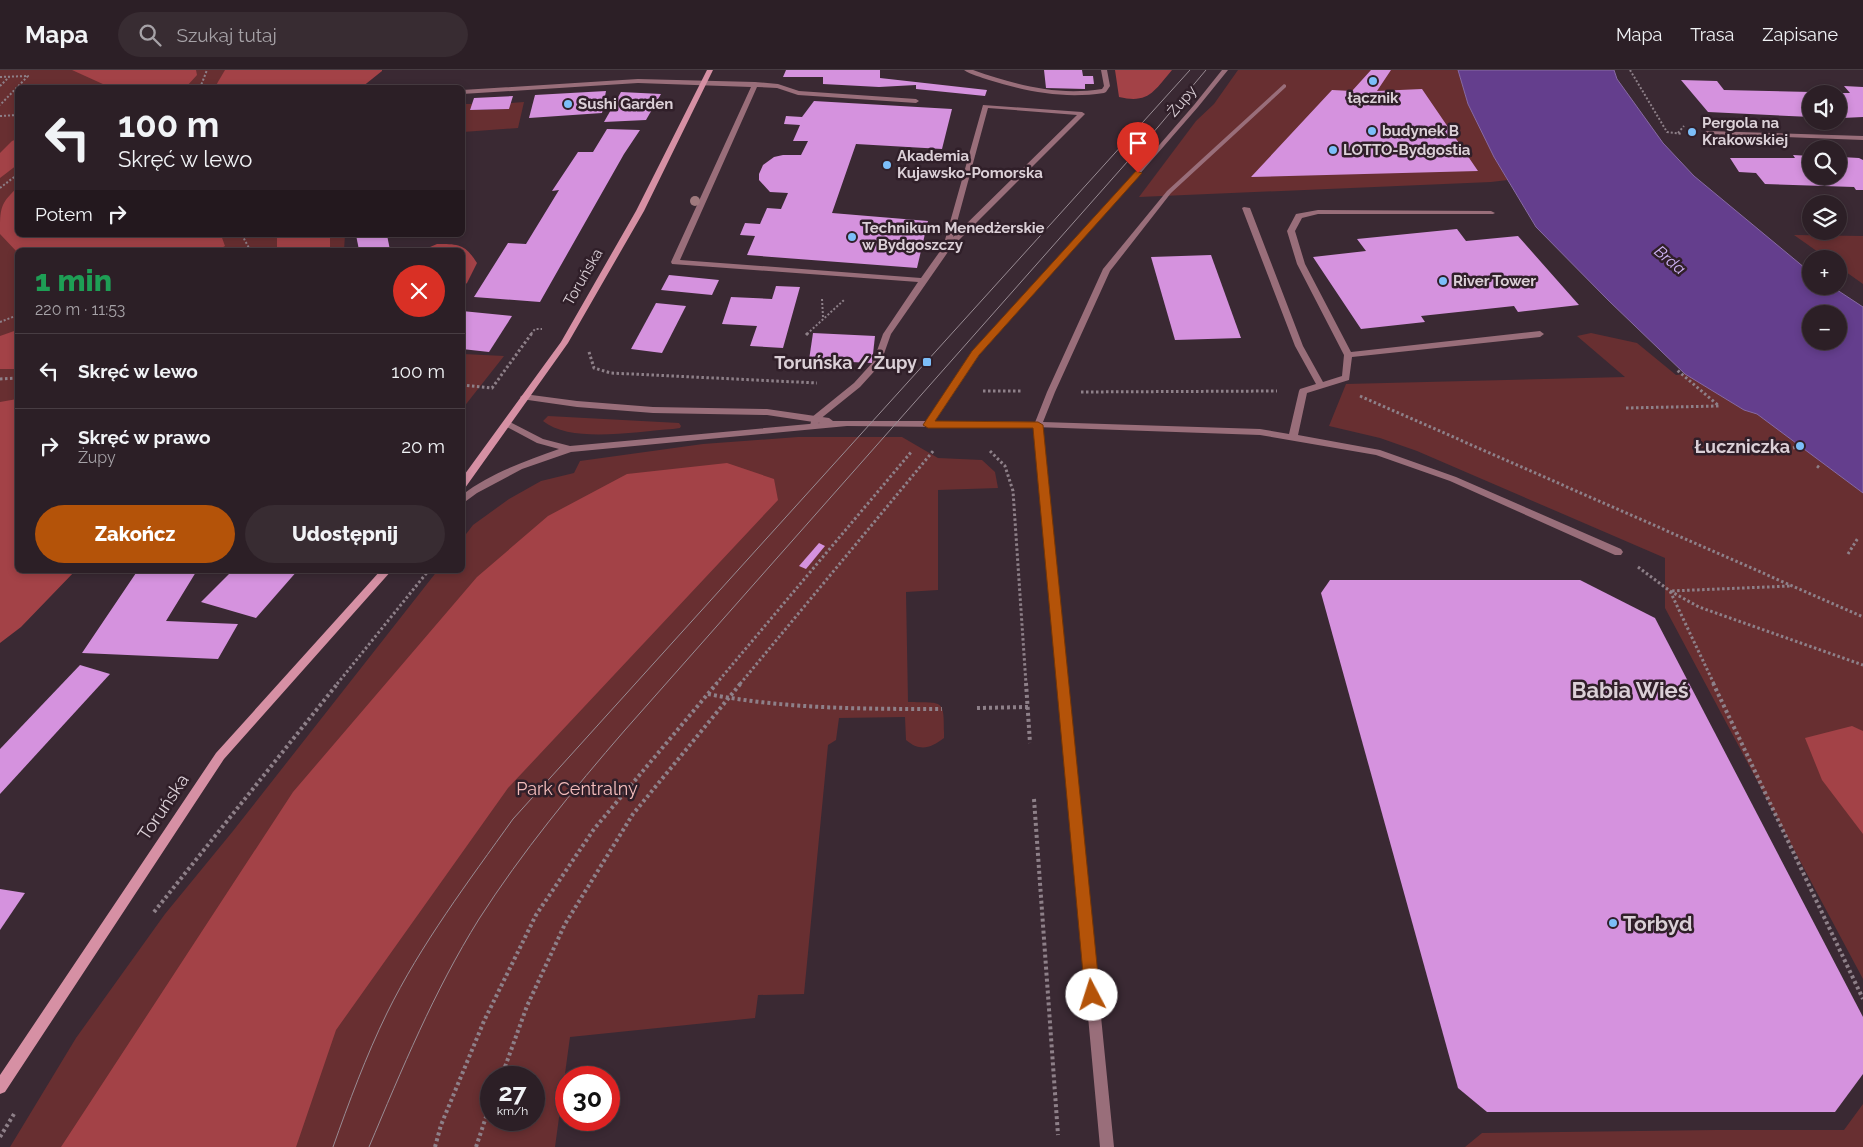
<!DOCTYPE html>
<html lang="pl">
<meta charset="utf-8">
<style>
:root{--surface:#2c1f26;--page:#382c32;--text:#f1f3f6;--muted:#a6a2a7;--line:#483d43;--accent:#b45309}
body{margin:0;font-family:Raleway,sans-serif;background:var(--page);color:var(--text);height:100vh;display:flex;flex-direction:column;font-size:19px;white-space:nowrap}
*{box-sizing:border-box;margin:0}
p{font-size:16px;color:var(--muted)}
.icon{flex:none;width:28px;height:28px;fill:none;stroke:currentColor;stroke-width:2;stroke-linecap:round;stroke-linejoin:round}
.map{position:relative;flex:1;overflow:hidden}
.sheet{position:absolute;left:15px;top:178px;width:450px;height:325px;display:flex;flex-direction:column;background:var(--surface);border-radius:8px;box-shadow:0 2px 8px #0003,0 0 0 1px var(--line)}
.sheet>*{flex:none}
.hud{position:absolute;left:15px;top:15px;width:450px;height:152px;border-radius:8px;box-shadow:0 2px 8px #0003,0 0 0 1px var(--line);background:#2c1f26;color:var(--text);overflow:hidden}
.controls{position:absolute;left:1802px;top:15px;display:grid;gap:10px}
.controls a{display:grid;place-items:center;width:45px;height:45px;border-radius:50%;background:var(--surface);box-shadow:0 2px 8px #0003,0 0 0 1px var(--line);font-size:25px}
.speed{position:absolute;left:480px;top:996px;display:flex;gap:10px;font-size:25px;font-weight:700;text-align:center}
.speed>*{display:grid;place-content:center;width:65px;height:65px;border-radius:50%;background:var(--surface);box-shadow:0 2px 8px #0003,0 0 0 1px var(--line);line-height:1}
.speed small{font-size:12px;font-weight:400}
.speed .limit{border:8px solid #d22;background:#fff;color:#111}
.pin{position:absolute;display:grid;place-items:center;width:42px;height:42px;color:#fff;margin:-51px -21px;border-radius:50% 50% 50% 0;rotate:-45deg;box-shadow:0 0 5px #0007}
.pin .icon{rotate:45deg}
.me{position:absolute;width:55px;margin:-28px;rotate:355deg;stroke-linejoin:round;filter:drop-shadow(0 0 4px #0008)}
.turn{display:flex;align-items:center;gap:18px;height:105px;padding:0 20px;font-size:22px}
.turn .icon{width:65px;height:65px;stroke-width:2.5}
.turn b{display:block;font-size:35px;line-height:42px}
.then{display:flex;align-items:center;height:48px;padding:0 20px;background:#0003;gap:10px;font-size:19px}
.round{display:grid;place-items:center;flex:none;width:52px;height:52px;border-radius:26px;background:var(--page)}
.head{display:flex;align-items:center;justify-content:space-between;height:85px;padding:0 20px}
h1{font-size:30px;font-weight:800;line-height:38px;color:#1e9e55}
.primary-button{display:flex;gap:10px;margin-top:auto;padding:10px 20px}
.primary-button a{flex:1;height:58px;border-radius:30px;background:var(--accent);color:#fff;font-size:20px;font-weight:800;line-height:58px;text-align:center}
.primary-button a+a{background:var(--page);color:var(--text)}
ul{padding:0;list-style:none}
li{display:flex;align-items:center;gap:15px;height:75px;padding:0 20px;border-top:1px solid var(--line)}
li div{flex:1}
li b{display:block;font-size:19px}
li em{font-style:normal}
header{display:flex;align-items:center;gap:30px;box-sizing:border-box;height:70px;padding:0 25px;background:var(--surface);border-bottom:1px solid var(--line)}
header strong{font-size:24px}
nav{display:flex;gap:28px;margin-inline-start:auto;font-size:18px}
.search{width:350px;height:45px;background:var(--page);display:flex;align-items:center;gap:12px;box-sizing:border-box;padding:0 18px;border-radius:28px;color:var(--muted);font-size:19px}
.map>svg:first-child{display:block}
.green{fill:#682f31;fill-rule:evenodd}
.forest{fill:#a34247}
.water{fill:#643e8d;stroke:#886aa3;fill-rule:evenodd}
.building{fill:#d592de}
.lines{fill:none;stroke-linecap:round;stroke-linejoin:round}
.path-far2{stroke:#8e8089;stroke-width:2;stroke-dasharray:2 2;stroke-linecap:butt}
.path-far1{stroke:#8e8089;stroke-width:3;stroke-dasharray:2.5 2.5;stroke-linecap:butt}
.path{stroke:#8e8089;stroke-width:4;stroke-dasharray:3 3;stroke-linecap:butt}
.lane{fill:#996e7a;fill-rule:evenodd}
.street{fill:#996e7a;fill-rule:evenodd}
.secondary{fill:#d690a4;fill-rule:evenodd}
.tram{stroke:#998c94;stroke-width:1}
.tree{fill:#a07a7e}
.route{fill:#b45309;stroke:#753606}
.poi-dot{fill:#7cbef9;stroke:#301f29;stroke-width:2}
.labels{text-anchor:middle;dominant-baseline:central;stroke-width:5;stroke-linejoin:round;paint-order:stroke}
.far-poi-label{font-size:15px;font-weight:bold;fill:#dbd0d7;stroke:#301f29;text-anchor:start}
.far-street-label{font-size:15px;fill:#dbd0d7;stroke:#301f29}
.far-water-label{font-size:16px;font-style:italic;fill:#cfb3f5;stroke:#301f29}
.poi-label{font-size:18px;font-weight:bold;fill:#dbd0d7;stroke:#301f29;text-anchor:end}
.park-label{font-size:18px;fill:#f3bcbb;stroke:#301f29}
.street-label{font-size:18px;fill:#dbd0d7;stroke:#301f29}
.near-poi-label{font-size:21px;font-weight:bold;fill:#dbd0d7;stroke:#301f29;text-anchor:start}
.district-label{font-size:22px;font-weight:bold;fill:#dbd0d7;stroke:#301f29}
</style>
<header>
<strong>Mapa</strong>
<div class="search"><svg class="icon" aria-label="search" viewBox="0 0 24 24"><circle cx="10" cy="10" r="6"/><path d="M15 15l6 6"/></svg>Szukaj tutaj</div>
<nav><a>Mapa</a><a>Trasa</a><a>Zapisane</a></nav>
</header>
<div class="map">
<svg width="1863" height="1077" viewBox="0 0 1863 1077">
<rect width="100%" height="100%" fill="#3a2933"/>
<g class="green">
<path d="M0,0H355L354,17L18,18V165H345L344,180H18V500L0,562Z"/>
<path d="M1238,0H1458L1468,34L1508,110L1491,112L1139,127L1196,51L1214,34Z"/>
<path d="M524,32L518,58L463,62L462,34H472L470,40L509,39L511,33Z"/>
<path d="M1794,165L1863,166V214L1839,197V189H1828Z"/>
<path d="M1591,263L1637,273L1676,305L1685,304L1744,340L1757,344L1863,423V909L1665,538V488L1417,381L1380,368L1329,356L1346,314L1625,307L1577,266Z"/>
<path d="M463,284L504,286L463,338L462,284Z"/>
<path d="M548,346L679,353L681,356L680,358L673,359C638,361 571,374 543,351Z"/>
<path d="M798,367H902L938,388L982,390L995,402L998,418L938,420V520L906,522L908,632C945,633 944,628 944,668C931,678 920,682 906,670L905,647L839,648L836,670L828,675L804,924L758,925L755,948L570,967L555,1077H10L76,968L165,844L233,761L438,500H462L463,468L473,455L509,429L541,411L574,403L580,391L703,374ZM491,1008H534V1050H491Z"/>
<path d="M1863,1034V1077H1465L1482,1063L1715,1060H1844Z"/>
</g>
<g class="forest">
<path d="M72,0H196L197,5L186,17L106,18L105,15Z"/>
<path d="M225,0H382V1L362,17H215Z"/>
<path d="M1115,0H1172C1154,21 1149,34 1119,27Z"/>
<path d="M17,69V95L0,108V83L12,71Z"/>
<path d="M17,118L18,165H221L225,176L218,180H18L17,182L0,164C0,138 0,134 17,118Z"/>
<rect x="277" y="165" width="53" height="15"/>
<path d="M437,174C459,174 465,174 477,193L467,213L463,216L462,180H423Z"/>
<path d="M17,260V299H0V266Z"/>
<path d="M17,329L18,500H76L21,557L0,573V332Z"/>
<path d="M727,393L774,409L778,430L508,718L336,960L296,1077H61L293,722L477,507L548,446L627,404Z"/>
<path d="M1852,656L1863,661V764L1822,710L1805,668Z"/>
</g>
<path class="water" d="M1458,0H1614L1617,9L1663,73L1694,106L1811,203V216H1831L1863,237V423L1757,344L1744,340L1685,304L1609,231L1536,157L1494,87L1468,34ZM1811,244H1839V271H1811Z"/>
<g class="building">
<path d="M786,0H880V8L987,20L985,26L916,19V15L879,17L823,14V7H783Z"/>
<path d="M1044,0H1082L1083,6H1093L1094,14H1085V19L1046,18Z"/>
<path d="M1371,0H1391L1377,21L1422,19L1478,101L1251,107L1332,20L1352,21Z"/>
<path d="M1681,10L1717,11L1724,20L1811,22V47L1708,42Z"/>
<path d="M1844,16L1863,17V47L1842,48L1839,46V23H1850Z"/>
<path d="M606,21L602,43L529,48L535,25Z"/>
<path d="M621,22L661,24L646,50L604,52Z"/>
<path d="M513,26L509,39L470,40L474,28Z"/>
<path d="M814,31L952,39L942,79L856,74L832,143L928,151L917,198L747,185L755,166L740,165L745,153L760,154L767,138L781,139L788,123L770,122L759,110V104L763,95L774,87L783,85H801L808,71H793L800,55L784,54L786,46L802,47Z"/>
<path d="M607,59L640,60L624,84L540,232L474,227L508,173L526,174L559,120L552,121L578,82H593Z"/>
<path d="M1793,85L1811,86V106H1839V89H1843L1841,87L1859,88L1863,90V120H1856L1854,117L1765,114L1756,103L1739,102L1730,88H1795Z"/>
<path d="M1457,159L1466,171L1518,166L1579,235L1518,242L1514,236L1421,246L1425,252L1361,259L1313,187L1366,181L1357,169Z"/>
<path d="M356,165H387L390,180H359Z"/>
<path d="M1211,185L1241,268L1175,270L1151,187Z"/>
<path d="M669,205L719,210L712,225L661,220Z"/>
<path d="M776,216L800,217L783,278L750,276L757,256L722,254L731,227L772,229Z"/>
<path d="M656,233L686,236L662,283L631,279Z"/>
<path d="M462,241L512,246L489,282L462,279Z"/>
<path d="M813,263L875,266L872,293L809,290Z"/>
<path d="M819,473L825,476L806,499L799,496Z"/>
<path d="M138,500L196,502L166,551L238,554L218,589L82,583Z"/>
<path d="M233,500H298L256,548L201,532Z"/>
<path d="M1330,510H1580L1655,548L1863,947V1004L1835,1042H1487L1458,1018L1321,523Z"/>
<path d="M80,595L110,604L0,724V679Z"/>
<path d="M0,819L25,823L0,860Z"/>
</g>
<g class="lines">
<g class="path-far2">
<path d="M1630,0L1667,62L1682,64"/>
<path d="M0,7L28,6L0,35"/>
<path d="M0,16L9,7"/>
<path d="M200,18L207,0"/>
<path d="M0,46L18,45"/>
<path d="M1678,63L1684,56"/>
<path d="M0,118L18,104"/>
<path d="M242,165L250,180"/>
<path d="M822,229L823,247"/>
<path d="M0,252L18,245"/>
<path d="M531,264L535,259H542"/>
<path d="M807,264L844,230"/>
</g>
<g class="path-far1">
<path d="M806,265L808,263"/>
<path d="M589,282L594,298L611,303L817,313"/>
<path d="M0,309L18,308"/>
<path d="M462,315L492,318L532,263"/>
<path d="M983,321H1022"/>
<path d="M1081,322L1277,321"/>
<path d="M1360,326L1863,547"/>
<path d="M1626,338L1719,336L1677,300"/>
<path d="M1793,378L1800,376"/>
<path d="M990,381L1005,396L1013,421L1026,614"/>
<path d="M1817,396L1821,399"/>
<path d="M1848,484L1858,468"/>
<path d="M1638,497L1670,521L1699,537L1863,595"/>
<path d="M337,614L429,500"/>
<path d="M716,614L912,381"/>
<path d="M740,614L934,380"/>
<path d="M1714,614L1670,521L1791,516"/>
</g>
<g class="path">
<path d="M1026,613L1030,673"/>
<path d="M1713,613L1863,929"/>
<path d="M708,624C785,639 864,639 942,639"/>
<path d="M977,638L1028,637"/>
<path d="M1034,729L1058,1065"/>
<path d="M154,842L338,613"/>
<path d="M501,1008L527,936L565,854L633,744L741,613"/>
<path d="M0,1067L14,1044"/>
<path d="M435,1077L441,1055L484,951L536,845L594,759L717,613"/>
<path d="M476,1077L491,1032"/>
</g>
<g class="lane">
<path d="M964,0H973C1016,15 1056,26 1102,19L1104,16L1101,0H1107L1110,16L1106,22L1104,23C1064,29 1027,22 989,10C981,7 971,5 964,0Z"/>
<path d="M638,9L755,12L778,14L799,21L916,29L919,31L916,33L798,25L777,18L757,17L680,190L921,208L943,177L983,35L1082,42L1085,44L950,179L891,264L880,295L860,317L819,350L818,356L814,359L810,356L812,347L854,313L873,292L883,264L918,212L672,194L671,192L751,17L638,13L462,24V20ZM988,38L1077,45L953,167Z"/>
<path d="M1284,14L1286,15V17L1171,123L1110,201L1055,322L1043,352L1260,359L1289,364L1299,321L1300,319L1316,314L1295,276L1242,138L1244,137L1250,138L1303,276L1323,312L1342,306L1344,285L1297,194L1287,161L1296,144L1318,140L1491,141L1495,143L1493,144H1318L1302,148L1295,161L1305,194L1351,282L1540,261L1544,264L1540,267L1352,287L1349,310L1307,323L1298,365L1380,380L1456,407L1621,479L1623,482L1621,485H1615L1450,411L1376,385L1260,365L1035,357L1034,355L1047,322L1103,199L1167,121Z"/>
</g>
<g class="street">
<path d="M1222,0H1228L1198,37L1117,130L979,285L935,351L1038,352L1042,355L1114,1077H1100L1034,358L847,356L571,382L522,399L477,423L462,434V425C490,403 526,391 559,379L537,373L505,356L504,354L505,352L508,351L543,369L570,376L820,353L767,345L653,343L577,337L521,329L520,327L524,324L577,331L653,337L767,339L829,348L833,351H926L973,281L1113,128L1194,35Z"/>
<path d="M1707,61L1863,66V70L1705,64V62Z"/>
</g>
<g class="secondary">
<path d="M707,0H713L644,141L568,273L465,418L462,419V408L561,272L636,141Z"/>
<path d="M381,500H392L224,689L5,1022L0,1024V1005L216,683Z"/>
</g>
<g class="tram">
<path d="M333,1077C349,1032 366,986 387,943C421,874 468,812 513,749L1190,0"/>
<path d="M369,1077C402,999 434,921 479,849C522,782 573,720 625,660L1158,57L1206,0"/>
</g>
</g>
<circle class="tree" cx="695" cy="131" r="5"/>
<path class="route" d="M1136,101L1142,103L979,285L935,351L1038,352L1043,355L1100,925L1097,930L1092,933L1087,930L1085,925L1033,358H928L923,355L972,281Z"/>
<g class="poi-dot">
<circle cx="1373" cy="11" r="5"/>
<circle cx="568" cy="34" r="5"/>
<circle cx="1372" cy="61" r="5"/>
<circle cx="1692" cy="62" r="5"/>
<circle cx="1333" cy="80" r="5"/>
<circle cx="887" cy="95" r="5"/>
<circle cx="852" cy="167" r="5"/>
<circle cx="1443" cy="211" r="5"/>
<rect x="922" y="287" width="10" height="10" rx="2.5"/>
<circle cx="1800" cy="376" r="5"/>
<circle cx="1613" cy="853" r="5"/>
</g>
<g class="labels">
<g class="far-poi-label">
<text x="1373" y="28" text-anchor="middle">łącznik</text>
<text x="578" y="34">Sushi Garden</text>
<text x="1702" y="53">Pergola na<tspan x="1702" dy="17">Krakowskiej</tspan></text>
<text x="1382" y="61">budynek B</text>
<text x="1343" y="80">LOTTO-Bydgostia</text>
<text x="897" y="86">Akademia<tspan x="897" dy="17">Kujawsko-Pomorska</tspan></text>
<text x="862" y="158">Technikum Menedżerskie<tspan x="862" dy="17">w Bydgoszczy</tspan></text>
<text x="1453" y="211">River Tower</text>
</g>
<g class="far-street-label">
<text transform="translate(1182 31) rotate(-50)">Żupy</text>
<text transform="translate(583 207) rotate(-60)">Toruńska</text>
</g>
<g class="far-water-label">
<text transform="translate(1670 190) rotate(40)">Brda</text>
</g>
<g class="poi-label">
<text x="917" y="292">Toruńska / Żupy</text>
<text x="1790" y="376">Łuczniczka</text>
</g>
<g class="park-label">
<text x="577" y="718">Park Centralny</text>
</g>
<g class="street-label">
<text transform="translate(163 737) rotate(-56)">Toruńska</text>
</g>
<g class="near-poi-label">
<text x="1623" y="853">Torbyd</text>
</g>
<g class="district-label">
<text x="1630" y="620">Babia Wieś</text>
</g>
</g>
</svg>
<div class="controls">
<a><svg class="icon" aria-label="sound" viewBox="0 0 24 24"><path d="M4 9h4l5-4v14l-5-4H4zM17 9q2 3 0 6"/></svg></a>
<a><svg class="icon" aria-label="search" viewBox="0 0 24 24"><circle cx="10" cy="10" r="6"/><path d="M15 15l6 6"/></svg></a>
<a><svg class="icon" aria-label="layers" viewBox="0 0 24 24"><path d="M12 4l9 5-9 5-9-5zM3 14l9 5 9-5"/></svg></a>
<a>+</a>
<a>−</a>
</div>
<div class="speed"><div>27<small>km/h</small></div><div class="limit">30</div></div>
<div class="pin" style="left:1138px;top:103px;background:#d93025"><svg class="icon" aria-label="arrive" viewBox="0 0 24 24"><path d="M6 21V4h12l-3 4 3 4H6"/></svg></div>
<svg class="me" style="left:1092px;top:925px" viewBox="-20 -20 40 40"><circle r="19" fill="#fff"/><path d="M0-13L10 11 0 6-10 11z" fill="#b45309"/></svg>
<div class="hud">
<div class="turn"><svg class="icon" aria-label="left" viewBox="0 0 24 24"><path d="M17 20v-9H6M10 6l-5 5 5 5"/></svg><div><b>100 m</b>Skręć w lewo</div></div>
<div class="then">Potem<svg class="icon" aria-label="right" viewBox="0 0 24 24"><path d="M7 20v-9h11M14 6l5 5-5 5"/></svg></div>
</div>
<section class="sheet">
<div class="head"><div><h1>1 min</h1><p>220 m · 11:53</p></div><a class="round" style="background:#d93025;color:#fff"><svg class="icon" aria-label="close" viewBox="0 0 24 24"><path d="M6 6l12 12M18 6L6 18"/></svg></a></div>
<ul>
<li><svg class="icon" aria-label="left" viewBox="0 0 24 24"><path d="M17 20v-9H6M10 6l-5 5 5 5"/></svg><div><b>Skręć w lewo</b></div><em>100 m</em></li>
<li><svg class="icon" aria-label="right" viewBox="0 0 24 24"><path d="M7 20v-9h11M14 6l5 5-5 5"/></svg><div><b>Skręć w prawo</b><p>Żupy</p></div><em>20 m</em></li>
</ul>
<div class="primary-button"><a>Zakończ</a><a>Udostępnij</a></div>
</section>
</div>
